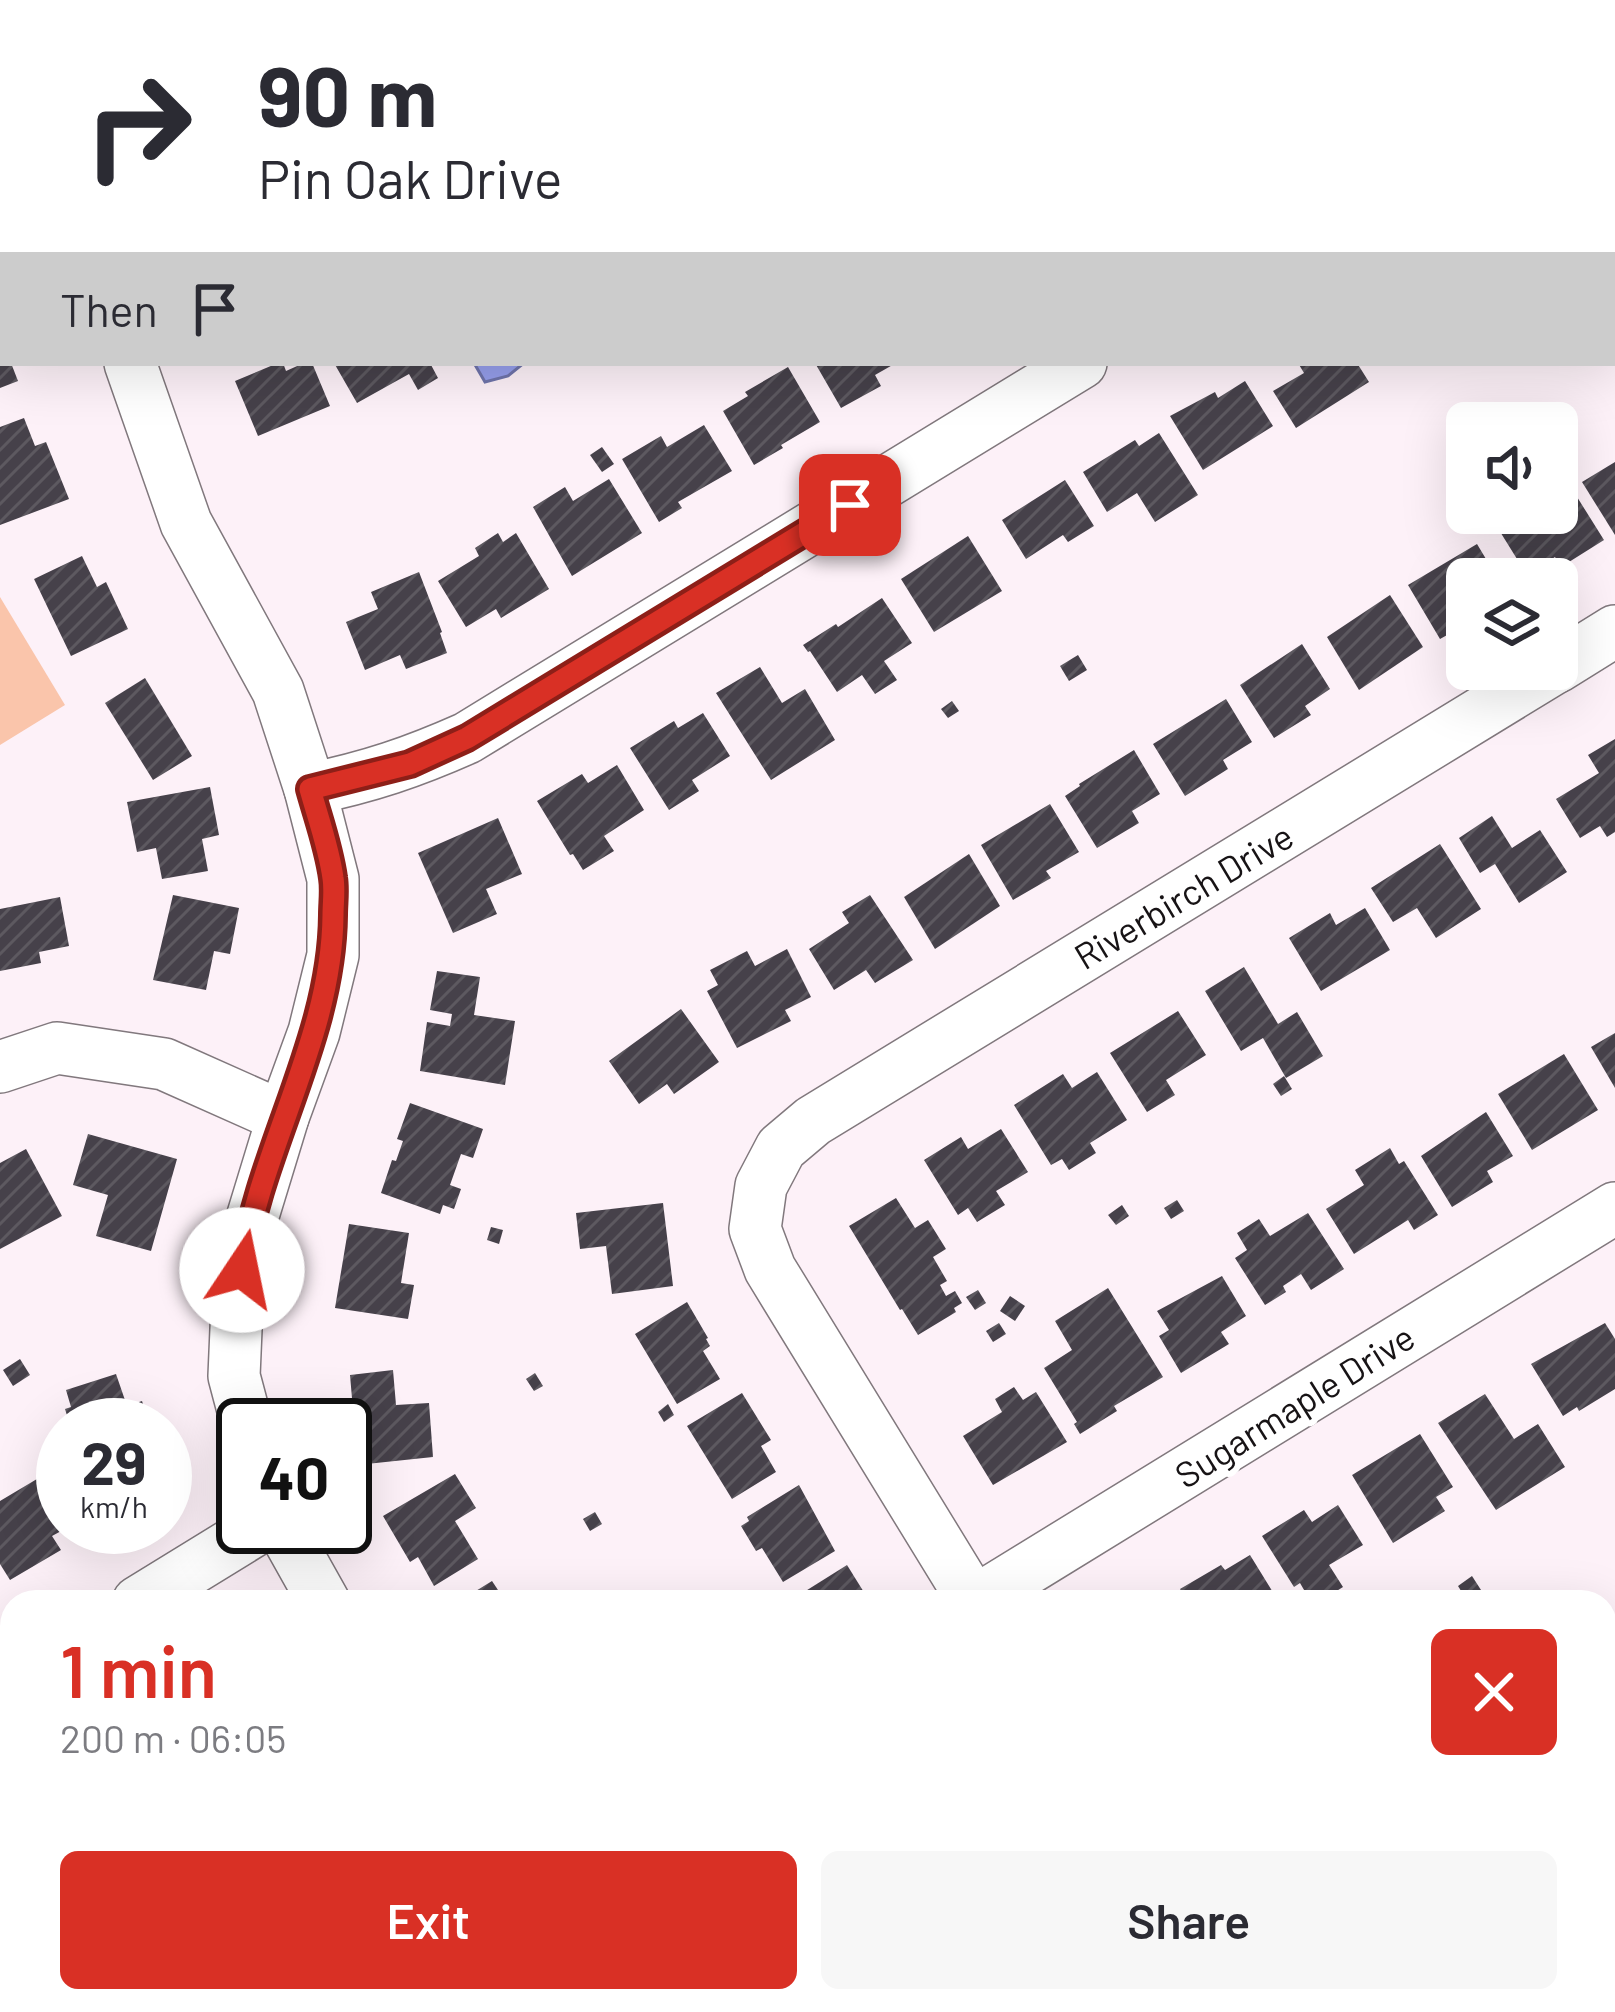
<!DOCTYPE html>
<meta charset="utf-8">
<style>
:root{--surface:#fff;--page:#f7f7f7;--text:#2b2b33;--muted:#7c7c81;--accent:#d93025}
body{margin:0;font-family:Barlow,sans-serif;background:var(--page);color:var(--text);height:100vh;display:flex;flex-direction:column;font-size:45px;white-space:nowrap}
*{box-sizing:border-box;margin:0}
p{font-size:39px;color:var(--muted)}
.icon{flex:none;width:66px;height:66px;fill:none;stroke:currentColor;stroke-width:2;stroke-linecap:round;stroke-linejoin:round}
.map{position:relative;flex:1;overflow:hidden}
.side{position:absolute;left:0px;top:1590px;width:1617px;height:423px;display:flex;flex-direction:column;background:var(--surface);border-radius:36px 36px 0 0;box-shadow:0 12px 48px #0002}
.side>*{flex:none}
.hud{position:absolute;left:0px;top:0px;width:1617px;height:366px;box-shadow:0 12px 48px #0002;background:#fff;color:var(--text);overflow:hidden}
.buttons{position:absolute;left:1446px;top:402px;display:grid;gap:24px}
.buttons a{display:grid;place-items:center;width:132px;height:132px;border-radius:18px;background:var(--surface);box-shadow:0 12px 48px #0002;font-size:60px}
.speed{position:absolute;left:36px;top:1398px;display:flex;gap:24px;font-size:60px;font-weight:700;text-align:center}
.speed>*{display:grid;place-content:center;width:156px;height:156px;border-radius:50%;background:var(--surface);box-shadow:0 12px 48px #0002;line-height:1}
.speed small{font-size:30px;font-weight:400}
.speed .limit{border:6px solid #111;border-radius:18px;background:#fff;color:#111}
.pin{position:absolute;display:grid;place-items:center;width:102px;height:102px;color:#fff;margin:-51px;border-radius:24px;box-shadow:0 6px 18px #0006}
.me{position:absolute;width:132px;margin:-66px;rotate:11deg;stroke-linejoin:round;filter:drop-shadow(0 0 9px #0008)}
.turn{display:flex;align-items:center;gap:42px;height:252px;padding:0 60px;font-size:54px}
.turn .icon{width:156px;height:156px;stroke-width:2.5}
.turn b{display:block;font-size:84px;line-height:102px}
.then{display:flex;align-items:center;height:114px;padding:0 60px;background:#0003;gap:24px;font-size:45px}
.round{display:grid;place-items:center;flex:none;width:126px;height:126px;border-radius:18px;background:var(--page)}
.head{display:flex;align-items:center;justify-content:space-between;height:204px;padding:0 60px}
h1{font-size:72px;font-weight:600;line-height:90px;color:var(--accent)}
.cta{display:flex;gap:24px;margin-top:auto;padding:24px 60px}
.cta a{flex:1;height:138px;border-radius:18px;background:var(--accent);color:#fff;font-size:48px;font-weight:600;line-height:138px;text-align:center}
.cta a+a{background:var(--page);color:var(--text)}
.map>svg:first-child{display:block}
.grass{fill:#fac5ab}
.park{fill:url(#park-dots)}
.water{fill:#959eeb;stroke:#6f74ab;stroke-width:3}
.building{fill:url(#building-hatch)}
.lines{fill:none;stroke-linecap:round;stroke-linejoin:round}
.minor-casing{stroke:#81787d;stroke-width:54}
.minor{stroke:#fff;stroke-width:51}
.route-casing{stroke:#8d1f18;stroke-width:30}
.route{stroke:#d93025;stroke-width:21}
.labels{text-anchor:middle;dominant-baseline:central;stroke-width:12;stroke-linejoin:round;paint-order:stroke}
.street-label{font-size:36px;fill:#171315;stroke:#fff}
</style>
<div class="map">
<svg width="1615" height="2012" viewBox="0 0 1615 2012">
<defs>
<pattern id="park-dots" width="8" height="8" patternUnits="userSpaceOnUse" patternTransform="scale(3)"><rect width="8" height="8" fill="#fac5ab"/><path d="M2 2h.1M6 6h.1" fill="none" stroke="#d6a892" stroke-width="1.8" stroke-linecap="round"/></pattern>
<pattern id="building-hatch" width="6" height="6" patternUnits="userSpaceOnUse" patternTransform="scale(3)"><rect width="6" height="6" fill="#46414a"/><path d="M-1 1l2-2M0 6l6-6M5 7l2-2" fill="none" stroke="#5d5960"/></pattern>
</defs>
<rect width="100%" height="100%" fill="#fdf1f8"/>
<path class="grass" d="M0,597L65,705L0,745Z"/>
<path class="park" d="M1133,2001H1294L1328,2012H1129Z"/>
<path class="water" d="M474,363H524L508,376L485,382Z"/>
<g class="building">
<path d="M0,363H11L18,381L0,388Z"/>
<path d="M278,363H283L286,371L304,363H312L330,406L258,436L235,381Z"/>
<path d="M334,363H430L438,378L418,390L409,374L357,403Z"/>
<path d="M815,363H896L875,375L881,386L841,408Z"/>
<path d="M1298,363H1357L1369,382L1296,428L1273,391L1304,373Z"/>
<path d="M788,367L820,422L781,445L783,448L754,465L723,411L748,396L745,392Z"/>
<path d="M1245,381L1273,426L1203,470L1170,416L1215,392L1218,398Z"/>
<path d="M24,418L35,446L46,442L69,499L0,525V427Z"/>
<path d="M704,425L732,471L678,502L682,508L659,522L622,459L661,436L667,447Z"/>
<path d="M1159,433L1198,495L1155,522L1137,493L1107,512L1083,472L1135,440L1139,446Z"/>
<path d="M602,447L614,464L602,472L590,455Z"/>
<path d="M1615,462V535L1582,482Z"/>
<path d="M1557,465L1604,540L1561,567L1555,557L1527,575L1499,530L1526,513H1557Z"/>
<path d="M609,479L642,533L572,576L533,507L565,487L573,501Z"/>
<path d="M1065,480L1094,526L1068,542L1063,535L1026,559L1002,520Z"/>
<path d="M498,533L503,542L516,533L549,589L501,618L496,609L466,627L438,581L479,556L475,548Z"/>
<path d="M968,536L1002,591L934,632L901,579Z"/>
<path d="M1477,544L1498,579H1467V624L1440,639L1408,585Z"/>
<path d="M82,556L97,587L106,582L128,629L71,656L34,579Z"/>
<path d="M419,572L442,632L440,633L447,653L406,669L400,655L365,670L346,622L378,609L371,592Z"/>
<path d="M1390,595L1423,647L1359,690L1327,637Z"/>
<path d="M882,598L912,643L884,661L897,680L875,694L862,675L837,692L810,651L808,652L803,645L836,624L838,627Z"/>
<path d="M1302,644L1330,689L1305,706L1311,715L1274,738L1240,685Z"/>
<path d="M1078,655L1087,670L1069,681L1060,666Z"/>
<path d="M760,667L782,703L805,689L835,740L771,780L716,693Z"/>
<path d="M145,678L192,756L153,780L105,703Z"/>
<path d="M1226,699L1252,742L1223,760L1228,769L1185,796L1153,744Z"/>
<path d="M952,701L959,711L948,718L941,709Z"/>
<path d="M703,713L730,756L692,780L699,791L669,810L630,748L674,721L678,728Z"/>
<path d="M1615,739V832L1607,837L1600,826L1580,838L1556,799L1599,773L1588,755Z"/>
<path d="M1134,750L1160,794L1132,811L1139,823L1097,848L1065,796L1080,786L1079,784Z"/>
<path d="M617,765L644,810L604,836L614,851L583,870L573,854L570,855L537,801L582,774L588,783Z"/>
<path d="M210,787L219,835L202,839L208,871L162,879L156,848L137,852L127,802Z"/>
<path d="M1050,804L1079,852L1046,871L1051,878L1013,900L981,845Z"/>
<path d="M1492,816L1512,848L1540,830L1567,872L1519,903L1495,864L1480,873L1459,838Z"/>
<path d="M498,818L522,874L486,889L497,914L453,933L418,853Z"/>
<path d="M1440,844L1481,909L1436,938L1417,908L1393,922L1371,888Z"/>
<path d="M969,854L1000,906L935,949L904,897Z"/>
<path d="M173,895L239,908L230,954L214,951L206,990L153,980Z"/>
<path d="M870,895L913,960L875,983L866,970L834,990L809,949L849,923L842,912Z"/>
<path d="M60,897L69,946L39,952L41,963L0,971V909Z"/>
<path d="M1365,908L1390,950L1321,991L1289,938L1330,913L1336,925Z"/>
<path d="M787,949L811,997L785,1010L791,1021L737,1048L707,991L718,985L710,970L747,951L755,966Z"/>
<path d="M1244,967L1278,1024L1297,1012L1323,1056L1286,1078L1263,1038L1241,1051L1205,991Z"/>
<path d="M437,971L480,977L474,1015L515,1021L505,1085L420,1071L427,1022L450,1026L452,1014L430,1010Z"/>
<path d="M681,1009L719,1062L674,1094L667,1084L639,1104L609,1061Z"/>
<path d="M1178,1011L1206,1055L1166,1080L1175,1095L1147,1112L1110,1053Z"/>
<path d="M1615,1033V1088L1591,1047Z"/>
<path d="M1564,1054L1598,1110L1532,1150L1498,1094Z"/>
<path d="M1097,1072L1127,1120L1090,1143L1096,1153L1069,1170L1062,1159L1051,1165L1014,1105L1063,1074L1072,1088Z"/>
<path d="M1284,1076L1292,1089L1281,1096L1273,1084Z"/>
<path d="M410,1103L483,1129L473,1158L461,1154L450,1185L461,1189L454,1209L443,1205L440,1214L381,1193L392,1160L396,1161L403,1141L397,1139Z"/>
<path d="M1486,1112L1513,1156L1487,1171L1493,1182L1452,1207L1421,1156Z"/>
<path d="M1001,1129L1028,1172L996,1191L1005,1205L977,1222L968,1208L958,1215L924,1160L961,1137L968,1149Z"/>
<path d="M88,1134L177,1159L151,1251L96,1236L108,1195L73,1185Z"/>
<path d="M1390,1148L1399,1164L1404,1161L1438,1215L1414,1230L1408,1220L1354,1254L1326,1209L1364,1185L1355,1170Z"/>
<path d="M26,1149L62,1216L0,1249V1163Z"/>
<path d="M896,1198L915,1228L928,1220L946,1249L933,1257L947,1281L940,1285L946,1296L955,1291L962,1303L954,1308L956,1312L918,1335L902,1309L900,1310L849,1226Z"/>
<path d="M1177,1200L1184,1211L1171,1219L1164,1208Z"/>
<path d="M663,1203L673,1286L612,1294L606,1246L580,1249L576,1213Z"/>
<path d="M1122,1205L1129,1216L1116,1225L1108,1215Z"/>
<path d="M1308,1213L1344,1269L1311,1290L1301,1274L1283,1286L1286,1292L1265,1305L1235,1258L1247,1250L1237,1233L1259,1219L1270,1236Z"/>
<path d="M349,1224L409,1233L401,1283L414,1285L408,1319L335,1308Z"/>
<path d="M491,1227L503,1230L499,1244L487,1240Z"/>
<path d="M1222,1276L1246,1316L1221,1332L1229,1344L1181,1373L1159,1336L1169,1330L1157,1311Z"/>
<path d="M1108,1288L1163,1377L1114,1406L1117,1411L1080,1434L1074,1424L1077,1422L1044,1368L1072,1350L1055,1321Z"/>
<path d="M978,1290L986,1303L975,1310L966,1297Z"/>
<path d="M1010,1296L1025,1306L1015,1321L1000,1311Z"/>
<path d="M687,1302L708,1338L706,1339L710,1346L703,1351L720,1379L677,1404L635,1334Z"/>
<path d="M999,1323L1006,1334L993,1342L986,1331Z"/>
<path d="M1605,1323L1615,1339V1389L1579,1411L1577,1407L1563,1416L1531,1364Z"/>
<path d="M20,1359L30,1375L13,1386L3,1370Z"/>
<path d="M393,1370L396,1405L429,1403L433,1457L357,1465L353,1421L358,1420L357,1409L353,1410L350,1375Z"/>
<path d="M535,1373L543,1386L534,1391L526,1379Z"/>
<path d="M116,1374L127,1406L142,1401L150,1425H70L65,1409L71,1407L66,1390Z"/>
<path d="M1014,1387L1023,1400L1036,1392L1067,1442L993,1485L963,1436L1002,1412L995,1399Z"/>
<path d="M742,1393L771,1440L761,1446L776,1472L732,1499L687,1426Z"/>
<path d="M1485,1394L1514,1439L1538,1424L1565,1467L1496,1510L1438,1423Z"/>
<path d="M668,1404L674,1415L664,1422L658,1412Z"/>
<path d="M1420,1434L1453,1487L1436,1497L1445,1511L1393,1543L1352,1475Z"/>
<path d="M47,1473L63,1498V1530L52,1536L61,1550L10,1580L0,1564V1501Z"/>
<path d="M455,1474L476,1508L455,1521L478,1559L434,1586L418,1557L410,1562L383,1516Z"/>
<path d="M799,1485L835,1551L783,1582L762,1548L756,1551L741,1526L749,1521L747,1517Z"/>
<path d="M1338,1505L1363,1545L1329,1565L1343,1587L1319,1602H1311L1300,1583L1294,1587L1262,1536L1304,1510L1312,1522Z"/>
<path d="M595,1512L602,1524L590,1531L583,1519Z"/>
<path d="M1250,1555L1279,1602H1188L1180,1589L1221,1565L1225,1570Z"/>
<path d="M847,1565L870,1602H799L796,1597Z"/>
<path d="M1472,1576L1481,1590L1466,1599L1458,1586Z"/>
<path d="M492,1581L506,1602H458Z"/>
<path d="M12,1782V1817L0,1797V1789Z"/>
<path d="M0,1829L12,1848V1855L0,1862Z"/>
<path d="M234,2001H331L312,2012H240Z"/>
<path d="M853,2001H899L906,2012H854L849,2003Z"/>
</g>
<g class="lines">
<defs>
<g id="minor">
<path d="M719,3L724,0"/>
<path d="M1614,38L1615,37"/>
<path d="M0,74L3,79"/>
<path d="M130,363L186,523L278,691L310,789L333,879V955L314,1032L283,1117L247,1235L237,1306L234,1376L247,1425"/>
<path d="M1557,667L1615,631"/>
<path d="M310,789C369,777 413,762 467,738L1081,363"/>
<path d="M0,1067L57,1048L164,1064L283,1117"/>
<path d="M282,1527L324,1602"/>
<path d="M138,1602L260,1527"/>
<path d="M974,1602L770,1269L755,1229L761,1186L781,1148L813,1121L1553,669"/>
<path d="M974,1602L1615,1208"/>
<path d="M0,1687L12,1680"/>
<path d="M517,2012L536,2001"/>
<path d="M1078,2012L1083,2001"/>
</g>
</defs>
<use href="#minor" class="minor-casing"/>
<use href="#minor" class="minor"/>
</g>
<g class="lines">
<defs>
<path id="route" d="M242,1270C259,1149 332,1039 333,915C333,903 335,890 333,878C329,848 318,818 310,789L410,764L467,738L850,505"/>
</defs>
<use href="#route" class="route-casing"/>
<use href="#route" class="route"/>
</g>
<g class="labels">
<g class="street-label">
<text transform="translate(1183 895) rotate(-31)">Riverbirch Drive</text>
<text transform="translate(1294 1405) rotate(-32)">Sugarmaple Drive</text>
</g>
</g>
</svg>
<div class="buttons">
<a><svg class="icon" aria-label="sound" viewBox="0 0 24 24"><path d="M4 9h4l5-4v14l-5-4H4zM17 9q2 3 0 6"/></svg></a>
<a><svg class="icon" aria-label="layers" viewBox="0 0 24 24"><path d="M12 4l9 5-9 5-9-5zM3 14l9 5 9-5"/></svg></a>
</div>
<div class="speed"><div>29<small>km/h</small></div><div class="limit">40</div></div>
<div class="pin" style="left:850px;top:505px;background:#d93025"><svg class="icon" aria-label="arrive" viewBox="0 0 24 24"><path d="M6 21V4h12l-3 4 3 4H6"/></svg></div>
<svg class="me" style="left:242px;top:1270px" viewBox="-20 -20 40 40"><circle r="19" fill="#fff"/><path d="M0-13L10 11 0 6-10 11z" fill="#d93025"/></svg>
<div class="hud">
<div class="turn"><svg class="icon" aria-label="right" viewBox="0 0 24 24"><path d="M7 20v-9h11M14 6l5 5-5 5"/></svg><div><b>90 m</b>Pin Oak Drive</div></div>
<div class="then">Then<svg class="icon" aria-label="arrive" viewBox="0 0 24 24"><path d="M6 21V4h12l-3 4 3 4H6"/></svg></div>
</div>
<section class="side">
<div class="head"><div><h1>1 min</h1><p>200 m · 06:05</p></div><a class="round" style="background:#d93025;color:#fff"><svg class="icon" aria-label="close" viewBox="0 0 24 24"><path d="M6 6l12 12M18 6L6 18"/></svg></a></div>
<div class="cta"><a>Exit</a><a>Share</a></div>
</section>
</div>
